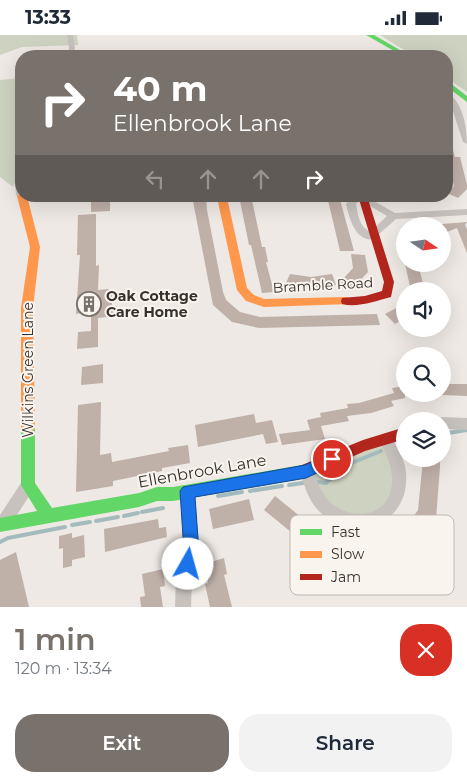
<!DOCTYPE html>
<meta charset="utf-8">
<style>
:root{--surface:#fff;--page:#f2f2f3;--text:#1f2937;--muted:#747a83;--accent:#78716c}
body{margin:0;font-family:Montserrat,sans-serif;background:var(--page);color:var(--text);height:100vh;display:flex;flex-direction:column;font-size:19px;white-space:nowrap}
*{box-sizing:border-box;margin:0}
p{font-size:16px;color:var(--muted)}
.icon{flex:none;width:28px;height:28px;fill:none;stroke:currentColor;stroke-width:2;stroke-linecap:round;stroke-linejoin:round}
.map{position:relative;height:572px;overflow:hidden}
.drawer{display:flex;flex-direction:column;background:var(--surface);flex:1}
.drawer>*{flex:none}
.top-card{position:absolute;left:15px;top:15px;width:438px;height:152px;border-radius:20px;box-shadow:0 5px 20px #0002;background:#78716c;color:#fff;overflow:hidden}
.needle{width:32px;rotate:103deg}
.buttons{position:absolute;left:396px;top:182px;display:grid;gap:10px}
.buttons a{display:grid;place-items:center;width:55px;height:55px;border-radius:50%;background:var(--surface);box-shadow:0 5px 20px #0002;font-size:25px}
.pin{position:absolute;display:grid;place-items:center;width:42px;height:42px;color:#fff;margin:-21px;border:2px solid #fff;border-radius:50%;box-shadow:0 1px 5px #0007}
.me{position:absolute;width:55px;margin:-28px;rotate:7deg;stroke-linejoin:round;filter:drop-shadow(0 0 4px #0008)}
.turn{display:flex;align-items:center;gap:18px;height:105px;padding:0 15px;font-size:22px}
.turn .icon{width:65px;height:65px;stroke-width:2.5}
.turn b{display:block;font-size:35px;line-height:42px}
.lanes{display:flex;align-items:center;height:48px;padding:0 15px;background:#0003;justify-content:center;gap:25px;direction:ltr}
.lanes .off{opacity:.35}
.round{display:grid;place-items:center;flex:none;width:52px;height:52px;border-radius:20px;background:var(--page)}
.summary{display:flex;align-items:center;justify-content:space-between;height:85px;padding:0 15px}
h1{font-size:30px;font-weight:600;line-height:38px;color:var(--accent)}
.action{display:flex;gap:10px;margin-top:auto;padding:10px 15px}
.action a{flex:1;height:58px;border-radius:20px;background:var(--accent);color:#fff;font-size:20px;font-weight:600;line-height:58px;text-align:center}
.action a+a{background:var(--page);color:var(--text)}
.status{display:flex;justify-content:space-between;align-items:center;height:35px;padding:0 25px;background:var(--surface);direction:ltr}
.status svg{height:14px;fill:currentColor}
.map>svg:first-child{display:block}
.green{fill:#ced2c0}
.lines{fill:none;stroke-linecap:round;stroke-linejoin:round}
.stream{stroke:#a3bbbc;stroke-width:4}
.building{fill:#bfb0a8}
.street{fill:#c7c2bd;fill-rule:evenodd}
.fast{fill:#63d668;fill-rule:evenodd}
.slow{fill:#ff974d;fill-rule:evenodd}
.jam{fill:#b3261e;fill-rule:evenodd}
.route{fill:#1a73e8;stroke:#114b97}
.labels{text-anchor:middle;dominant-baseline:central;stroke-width:4;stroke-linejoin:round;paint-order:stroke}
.street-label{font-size:14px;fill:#38302c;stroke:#f9f4ed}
.poi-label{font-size:14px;font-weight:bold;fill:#38302c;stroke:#f9f4ed;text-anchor:start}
.near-street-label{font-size:16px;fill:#38302c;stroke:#f9f4ed}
.key{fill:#f9f4ed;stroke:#bfb9b3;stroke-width:1}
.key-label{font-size:14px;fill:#38302c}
</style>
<div class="status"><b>13:33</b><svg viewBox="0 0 49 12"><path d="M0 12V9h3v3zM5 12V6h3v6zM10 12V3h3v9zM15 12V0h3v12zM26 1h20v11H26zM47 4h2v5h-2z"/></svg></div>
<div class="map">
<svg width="467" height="572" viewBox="0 0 467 572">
<rect width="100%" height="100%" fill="#eee9e4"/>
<g class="green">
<path d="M0,0H77L78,10L22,12L0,20Z"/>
<path d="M380,0H467V57L446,42V21H414Z"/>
<path d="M21,43V140L13,152L0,142V45Z"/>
<path d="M386,404L399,443L383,481L331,477L306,436Z"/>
</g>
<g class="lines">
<g class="stream">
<path d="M442,399L467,395"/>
<path d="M318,447L326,448L344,431L381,416"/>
<path d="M289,450L303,448"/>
<path d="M250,456L282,451"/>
<path d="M218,461L242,457"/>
<path d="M142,477L163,473"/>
<path d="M124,481L138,478"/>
<path d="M96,486L118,482"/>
<path d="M72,490L90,487"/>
<path d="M0,507L8,503L65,492"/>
</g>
</g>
<g class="building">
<path d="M450,105L455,122H460L467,150V154L458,163L447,158L454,151L446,118V106Z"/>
<path d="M192,161H206L207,175L223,257L226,265L240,277L260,282L377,279L380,290L259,293L232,287L213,270Z"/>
<path d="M327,161H339L354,216H340Z"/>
<path d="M110,163V176L91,177V165Z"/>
<path d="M252,165L262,212H265L268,227H266L274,257L262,258L251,210H249L240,166Z"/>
<path d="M96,179V231L99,230L98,255L109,254V258H112V272L117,271V281L98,283V312L77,314L78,297L91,296V277L76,279L80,220H77L78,180Z"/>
<path d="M467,187L465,190L467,194V218L457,193L442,199V189Z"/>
<path d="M351,219L365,220L368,237L352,254L338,253L336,244L344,243L353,233Z"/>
<path d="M405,229H418L425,256H411Z"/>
<path d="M290,239L311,242L332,239L336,250L311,253L286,248Z"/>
<path d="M400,271L405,276V283L395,289L385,279Z"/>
<path d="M103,329V348L81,350L82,332Z"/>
<path d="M442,349H467V361L442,360Z"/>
<path d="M405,351V363L391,366L394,371L371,378L347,381L349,386L321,391L325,404L282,410L279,399L310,395L307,385L321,382L320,378L348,373L347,369L359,368L394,358L392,353Z"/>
<path d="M101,367L100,420L111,418L112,427L169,416L168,413L188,410L190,428L162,433V436L113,446V451L76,457L78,370Z"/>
<path d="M254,379L256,388L272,385L278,407L266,409L263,399L198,412L195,390Z"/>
<path d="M423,424H440V432L436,484L419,511L402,498L418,475Z"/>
<path d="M275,461L328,504L318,519L264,475Z"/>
<path d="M249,464L254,485L213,494L209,474Z"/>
<path d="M158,484L159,493L166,492L167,502L105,517L104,494Z"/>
<path d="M72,498V503L84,500L85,522L72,525V531L63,533V513L59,514V501Z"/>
<path d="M16,517L29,572H0V525Z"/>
<path d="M224,523L227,539L224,540L232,572H210L205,549L208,548L204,529Z"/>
<path d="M163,534L165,551L160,552L163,572H141L140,562L145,561L142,539Z"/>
</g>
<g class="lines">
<g class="street">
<path d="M67,0H73L75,13L73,21H67L69,13Z"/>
<path d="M446,57C463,66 467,92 467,109L463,107L451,70L446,64Z"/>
<path d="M21,141V161H25L21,163L16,160L15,151L17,144Z"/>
<path d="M353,161H365L395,178L467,174V180L396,184L378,200L380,202L378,204C356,209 350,186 346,169ZM360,165L387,181L370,197C359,191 358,180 356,169Z"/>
<path d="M442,382L467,383V395L442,394V386H436Z"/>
<path d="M386,398L391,400C395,410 402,420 405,431C416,487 354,515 317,474C308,464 304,449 299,436L301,431L306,429L311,431C316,442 319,453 326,463C346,487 390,485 392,448C393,431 386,419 379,404L381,400Z"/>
<path d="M28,443L33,445L35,450L33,455L8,494L3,496L0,495V480L23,445Z"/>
<path d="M188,450L193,452L195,457L199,517L192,542L191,572H175L176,542L183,517L181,457L183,452Z"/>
</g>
<g class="fast">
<path d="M366,0H374L410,21H403Z"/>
<path d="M446,45L467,61V67L446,51Z"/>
<path d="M28,386L33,388L35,392V448L52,473L139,458L157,452H173L302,430L307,432L309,437L307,442L302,444L173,466H157L139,472L0,497V483L37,476L21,450V392L23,388Z"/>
</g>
<g class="slow">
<path d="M21,158V161H27L40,212L33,273L35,392L33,396L28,398L23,396L21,392V273L30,212L17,161Z"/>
<path d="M219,161H229L228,167L247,253L254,260L264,264L346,262L350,263L351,266L350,269L264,272L246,266L237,255L218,167Z"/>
</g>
<g class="jam">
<path d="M358,161H367L394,247L391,262C376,266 357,273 342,269L341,266L342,263L365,261L382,256L384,247Z"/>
<path d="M405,392V404L365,416L302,444L297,442L295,437L297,432L363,405Z"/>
</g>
</g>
<path class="route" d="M332,418L337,420L339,424L337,429L306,443L195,462L199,517L193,535L188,537L182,535L180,529L184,517L180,456L183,452L305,430Z"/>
<defs>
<symbol id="building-ring" viewBox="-11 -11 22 22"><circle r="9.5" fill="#f9f4ed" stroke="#78716c" stroke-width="1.5"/><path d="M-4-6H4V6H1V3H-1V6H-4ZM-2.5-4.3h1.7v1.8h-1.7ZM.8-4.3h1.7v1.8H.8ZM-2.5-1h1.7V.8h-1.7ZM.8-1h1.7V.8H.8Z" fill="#78716c"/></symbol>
</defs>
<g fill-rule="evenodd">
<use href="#building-ring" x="75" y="255" width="28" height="28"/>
</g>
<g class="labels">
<g class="street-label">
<text transform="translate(323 250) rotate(-3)">Bramble Road</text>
<text transform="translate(28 335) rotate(-90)">Wilkins Green Lane</text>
</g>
<g class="poi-label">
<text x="106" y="261">Oak Cottage<tspan x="106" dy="16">Care Home</tspan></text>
</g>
<g class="near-street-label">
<text transform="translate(202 436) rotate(-10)">Ellenbrook Lane</text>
</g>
</g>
<rect x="290" y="480" width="164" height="80" rx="8" class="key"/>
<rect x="300" y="494" width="22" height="6" fill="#63d668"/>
<rect x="300" y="516" width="22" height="7" fill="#ff974d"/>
<rect x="300" y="539" width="22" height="6" fill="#b3261e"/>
<g class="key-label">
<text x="331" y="502">Fast</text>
<text x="331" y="524">Slow</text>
<text x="331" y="547">Jam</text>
</g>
</svg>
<div class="buttons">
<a><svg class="needle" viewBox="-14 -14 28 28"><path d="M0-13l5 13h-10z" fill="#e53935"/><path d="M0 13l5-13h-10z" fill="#747a83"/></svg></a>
<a><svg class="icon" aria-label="sound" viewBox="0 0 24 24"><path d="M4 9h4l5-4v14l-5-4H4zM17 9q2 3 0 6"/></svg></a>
<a><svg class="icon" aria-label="search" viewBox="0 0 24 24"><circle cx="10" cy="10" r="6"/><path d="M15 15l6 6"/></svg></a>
<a><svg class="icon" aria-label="layers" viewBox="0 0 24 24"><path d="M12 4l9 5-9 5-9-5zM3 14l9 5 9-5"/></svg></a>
</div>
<div class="pin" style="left:332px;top:424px;background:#d93025"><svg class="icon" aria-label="arrive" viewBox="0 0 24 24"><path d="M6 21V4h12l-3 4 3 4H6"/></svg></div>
<svg class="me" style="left:188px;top:529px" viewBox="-20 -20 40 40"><circle r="19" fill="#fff"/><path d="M0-13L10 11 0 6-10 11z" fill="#1a73e8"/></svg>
<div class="top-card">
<div class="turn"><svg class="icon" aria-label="right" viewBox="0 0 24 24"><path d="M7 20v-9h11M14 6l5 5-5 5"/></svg><div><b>40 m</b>Ellenbrook Lane</div></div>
<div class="lanes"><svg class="icon off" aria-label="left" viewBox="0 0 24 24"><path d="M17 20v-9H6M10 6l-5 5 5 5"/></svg><svg class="icon off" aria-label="ahead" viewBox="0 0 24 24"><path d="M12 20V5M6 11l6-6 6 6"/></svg><svg class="icon off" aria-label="ahead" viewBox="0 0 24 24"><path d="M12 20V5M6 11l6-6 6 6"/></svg><svg class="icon" aria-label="right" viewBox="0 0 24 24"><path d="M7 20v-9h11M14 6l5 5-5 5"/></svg></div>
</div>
</div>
<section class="drawer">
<div class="summary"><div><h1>1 min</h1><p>120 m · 13:34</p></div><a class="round" style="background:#d93025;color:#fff"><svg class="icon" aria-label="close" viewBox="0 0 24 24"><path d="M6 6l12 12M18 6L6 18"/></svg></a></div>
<div class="action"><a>Exit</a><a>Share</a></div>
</section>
